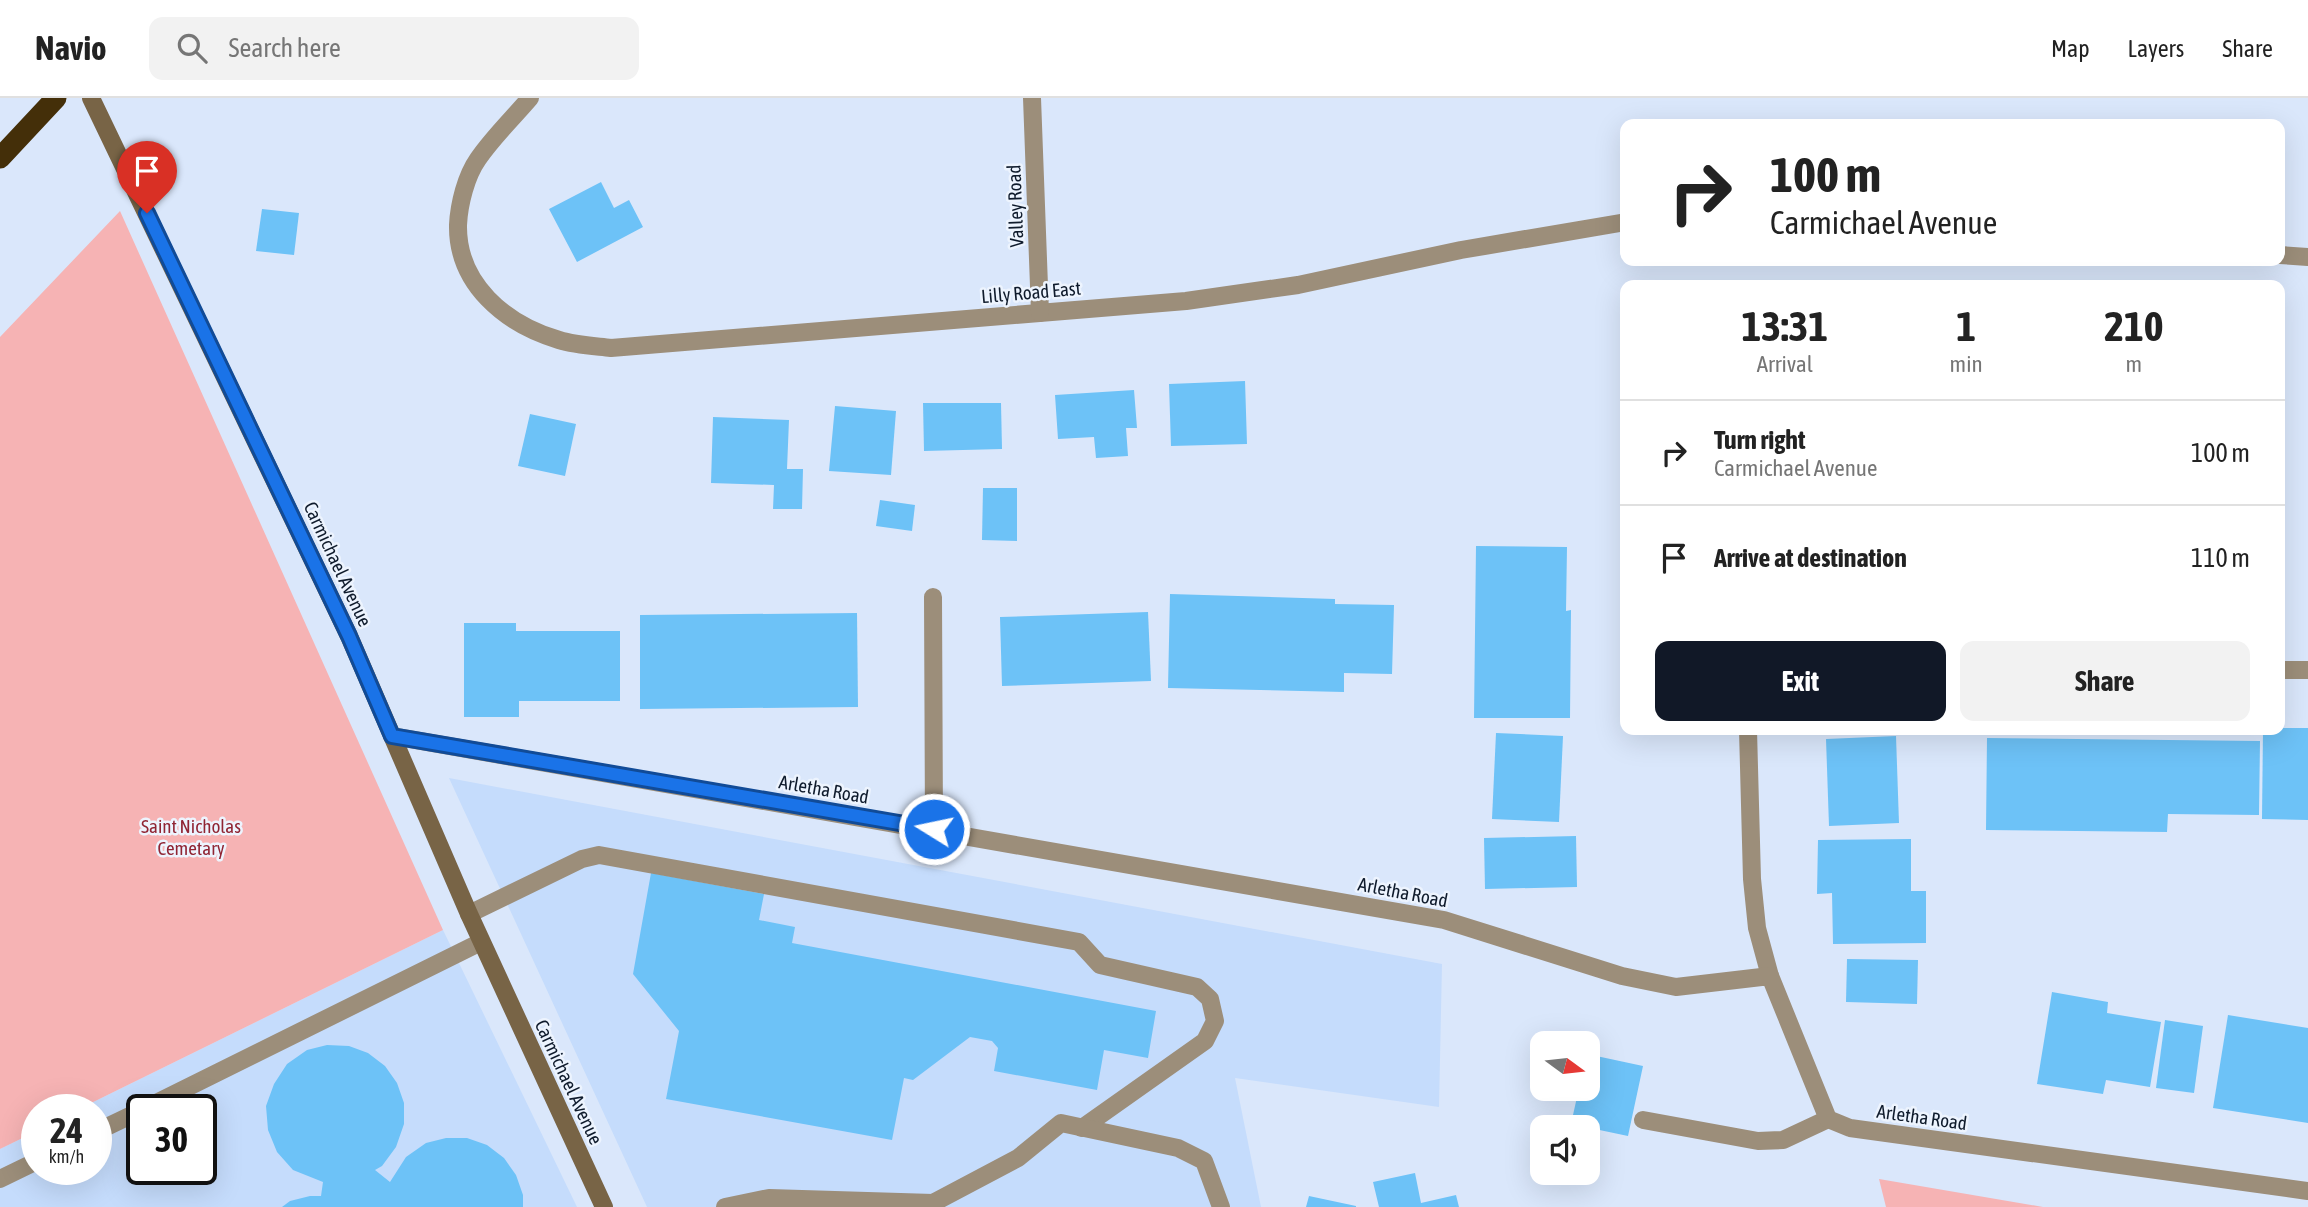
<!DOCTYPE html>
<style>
:root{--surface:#fff;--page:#f2f2f2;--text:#222;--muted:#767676;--line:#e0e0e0;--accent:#111827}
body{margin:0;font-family:"Asap Condensed",sans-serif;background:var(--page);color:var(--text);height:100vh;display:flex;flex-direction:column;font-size:26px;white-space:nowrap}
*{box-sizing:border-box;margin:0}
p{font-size:23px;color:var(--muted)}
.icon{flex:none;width:38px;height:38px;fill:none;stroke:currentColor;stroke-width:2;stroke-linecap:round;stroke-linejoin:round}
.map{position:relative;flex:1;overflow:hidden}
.side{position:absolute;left:1620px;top:182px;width:665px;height:455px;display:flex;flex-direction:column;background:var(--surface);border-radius:14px;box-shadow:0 7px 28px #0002}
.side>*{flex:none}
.top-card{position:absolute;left:1620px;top:21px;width:665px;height:147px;border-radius:14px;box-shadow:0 7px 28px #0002;background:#fff;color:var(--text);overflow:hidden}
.needle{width:46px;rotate:105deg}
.tools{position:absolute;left:1530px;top:933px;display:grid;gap:14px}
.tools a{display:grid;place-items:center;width:70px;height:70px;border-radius:14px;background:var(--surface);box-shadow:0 7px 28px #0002;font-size:35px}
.speed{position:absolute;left:21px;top:996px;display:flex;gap:14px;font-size:35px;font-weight:700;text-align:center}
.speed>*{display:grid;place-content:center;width:91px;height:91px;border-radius:50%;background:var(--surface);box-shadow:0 7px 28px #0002;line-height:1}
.speed small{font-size:18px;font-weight:400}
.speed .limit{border:4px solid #111;border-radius:10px;background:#fff;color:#111}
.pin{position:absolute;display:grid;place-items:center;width:60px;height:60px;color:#fff;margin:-72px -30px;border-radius:50% 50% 50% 0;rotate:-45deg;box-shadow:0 0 7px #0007}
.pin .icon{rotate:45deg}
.me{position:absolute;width:77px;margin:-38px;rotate:280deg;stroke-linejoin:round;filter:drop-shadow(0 0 5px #0008)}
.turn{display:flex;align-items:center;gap:24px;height:147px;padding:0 35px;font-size:32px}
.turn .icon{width:91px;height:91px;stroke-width:2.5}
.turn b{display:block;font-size:49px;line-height:60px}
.eta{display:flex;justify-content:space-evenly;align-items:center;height:119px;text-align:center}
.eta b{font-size:42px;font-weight:700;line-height:49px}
.button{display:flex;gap:14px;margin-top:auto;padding:14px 35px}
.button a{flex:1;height:80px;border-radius:14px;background:var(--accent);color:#fff;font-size:28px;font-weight:700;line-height:80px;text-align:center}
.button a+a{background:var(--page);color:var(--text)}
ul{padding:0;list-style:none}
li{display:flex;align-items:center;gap:21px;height:105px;padding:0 35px;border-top:2px solid var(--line)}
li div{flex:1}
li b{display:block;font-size:26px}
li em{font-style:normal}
header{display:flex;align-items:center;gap:42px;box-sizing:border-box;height:98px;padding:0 35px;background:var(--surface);border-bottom:2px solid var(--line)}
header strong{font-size:33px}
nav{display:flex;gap:38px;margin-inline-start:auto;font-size:24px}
.search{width:490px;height:63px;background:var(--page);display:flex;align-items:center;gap:18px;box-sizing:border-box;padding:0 24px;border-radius:14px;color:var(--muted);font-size:26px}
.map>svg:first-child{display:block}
.built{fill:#c5dcfc;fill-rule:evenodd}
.green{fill:#f6b3b4}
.building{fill:#6dc2f7}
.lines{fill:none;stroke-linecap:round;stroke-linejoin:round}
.lane{stroke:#9c8e7a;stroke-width:18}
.street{stroke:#9c8e7a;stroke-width:18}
.secondary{stroke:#786446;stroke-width:18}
.highway{stroke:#442f09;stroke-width:21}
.route-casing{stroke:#114b97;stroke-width:18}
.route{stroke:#1a73e8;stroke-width:12}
.labels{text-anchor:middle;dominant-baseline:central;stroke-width:5;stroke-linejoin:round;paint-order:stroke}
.street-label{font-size:19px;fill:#0f1b2c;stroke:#edf4fe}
.park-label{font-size:19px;fill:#902534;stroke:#edf4fe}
</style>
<header>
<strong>Navio</strong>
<div class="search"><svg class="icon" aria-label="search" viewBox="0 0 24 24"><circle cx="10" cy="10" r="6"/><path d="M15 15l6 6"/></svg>Search here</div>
<nav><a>Map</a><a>Layers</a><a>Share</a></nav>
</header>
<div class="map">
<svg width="2308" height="1109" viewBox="0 0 2308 1109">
<rect width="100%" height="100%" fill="#dae7fb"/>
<g class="built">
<path d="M449,680L1442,866L1439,1009L1235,980L1261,1109H647Z"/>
<path d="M443,832L577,1109H0V1051L37,1033V1071H96V1012L79,1011ZM142,1012H201V1071H142Z"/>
</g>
<g class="green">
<path d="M120,113L443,832L79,1011L37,1012V1033L0,1051V239Z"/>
<path d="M1879,1081L2043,1109H1886Z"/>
</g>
<g class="building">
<path d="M601,84L614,110L629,102L643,129L577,164L549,111Z"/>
<path d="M262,111L299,115L294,157L256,153Z"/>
<path d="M1245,283L1247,346L1171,348L1169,286Z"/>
<path d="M1134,292L1137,330H1126L1128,358L1096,360L1094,339L1058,341L1055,297Z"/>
<path d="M923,305H1001L1002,351L924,353Z"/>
<path d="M835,308L896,313L891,377L829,373Z"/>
<path d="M530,316L576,326L565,378L518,368Z"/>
<path d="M713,319L789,322L787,371H803L802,411H773L774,387L711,385Z"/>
<path d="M983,390H1017V443L982,442Z"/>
<path d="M880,402L915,407L912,433L876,428Z"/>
<path d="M1476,448L1567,449L1566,513L1571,512L1570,620H1474Z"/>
<path d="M1170,496L1335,501V506L1394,507L1392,576L1344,575V594L1168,590Z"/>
<path d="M1148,514L1151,583L1002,588L1000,519Z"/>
<path d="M857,515L858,609L640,611V517Z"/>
<path d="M464,525H516V533H620V603H519V619H464Z"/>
<path d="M2280,630H2308V722L2262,721L2263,632Z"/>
<path d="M1496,635L1563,638L1559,724L1492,721Z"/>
<path d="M1896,638L1899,725L1829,728L1826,641Z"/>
<path d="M1987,640L2260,643L2259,717L2168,716L2167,734L1986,732Z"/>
<path d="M1576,738L1577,789L1485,791L1484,740Z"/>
<path d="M1911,741V793H1926V845L1833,846L1832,795L1817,796L1818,742Z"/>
<path d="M651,775L764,796L759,822L795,829L792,845L1156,913L1148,960L1104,952L1097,992L994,973L998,950L992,943L970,939L913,982L904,980L892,1042L666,1001L679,933L633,876Z"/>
<path d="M1847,861L1918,862L1917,906L1846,904Z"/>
<path d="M2052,894L2108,904L2107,915L2161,924L2150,989L2106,982L2103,996L2037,986Z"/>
<path d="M2228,917L2308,930V1025L2213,1010Z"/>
<path d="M2165,922L2203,928L2194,995L2156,990Z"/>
<path d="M327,947L349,948L368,955L385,968L397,985L404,1005V1026L396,1049L382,1068L375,1072L390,1084L406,1059L426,1045L446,1040H467L487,1047L504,1060L516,1077L523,1097V1109H282L290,1103L310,1098H321L323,1084L293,1072L277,1054L268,1032L266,1008L274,986L287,966L307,952Z"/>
<path d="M1587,956L1643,968L1628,1038L1571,1026L1579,990H1587Z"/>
<path d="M1415,1075L1421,1105L1456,1097L1459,1109H1379L1373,1084Z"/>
<path d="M1309,1098L1356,1108V1109H1306Z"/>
</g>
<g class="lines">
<g class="lane">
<path d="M469,816L582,761L599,757L1079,844L1100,867L1197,889L1210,901L1215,923L1205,943L1082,1030"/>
<path d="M142,1012L481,844"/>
<path d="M1643,1022L1758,1043L1783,1042L1828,1021"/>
<path d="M96,1034L142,1012"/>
<path d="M0,1081L37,1063"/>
<path d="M725,1109L769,1100L933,1105L1018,1060L1061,1025L1178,1050L1204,1063L1221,1109"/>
</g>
<g class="street">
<path d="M530,0C513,20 493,39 478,61C466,78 459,106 458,127C457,186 505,226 559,242C575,247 594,248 611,250L1186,203L1298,187L1461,152L1626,124"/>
<path d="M1032,0L1040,215"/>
<path d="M2280,157L2308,159"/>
<path d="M933,499L934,731"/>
<path d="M2280,572H2308"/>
<path d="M1748,632L1752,781L1757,830L1770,878"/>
<path d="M392,638L1444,822L1622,878L1676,889L1770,878L1828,1021L1850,1030L2308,1093"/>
</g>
<path class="secondary" d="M91,0L349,538L469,816L604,1109"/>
<path class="highway" d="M0,60L56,0"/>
</g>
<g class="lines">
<defs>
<path id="route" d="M147,115L349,538L392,638L934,731"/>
</defs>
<use href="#route" class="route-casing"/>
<use href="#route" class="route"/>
</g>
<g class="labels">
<g class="street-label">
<text transform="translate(1015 108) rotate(-92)">Valley Road</text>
<text transform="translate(1031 194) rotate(-5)">Lilly Road East</text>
<text transform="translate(338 466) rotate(65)">Carmichael Avenue</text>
<text transform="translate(824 691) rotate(10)">Arletha Road</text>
<text transform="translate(1403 794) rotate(11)">Arletha Road</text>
<text transform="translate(569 984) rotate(65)">Carmichael Avenue</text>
<text transform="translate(1922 1019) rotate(8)">Arletha Road</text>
</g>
<g class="park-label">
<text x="191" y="728">Saint Nicholas<tspan x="191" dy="22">Cemetary</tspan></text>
</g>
</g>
</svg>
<div class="tools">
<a><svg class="needle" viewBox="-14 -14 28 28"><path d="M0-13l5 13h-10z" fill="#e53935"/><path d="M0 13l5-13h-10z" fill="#767676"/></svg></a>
<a><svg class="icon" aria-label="sound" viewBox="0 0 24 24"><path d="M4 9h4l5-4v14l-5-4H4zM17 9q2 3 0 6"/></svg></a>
</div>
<div class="speed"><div>24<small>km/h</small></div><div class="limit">30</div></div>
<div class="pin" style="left:147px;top:115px;background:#d93025"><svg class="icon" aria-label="arrive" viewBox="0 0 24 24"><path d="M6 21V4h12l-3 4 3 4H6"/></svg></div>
<svg class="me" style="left:934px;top:731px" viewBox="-20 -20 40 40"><circle r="17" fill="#1a73e8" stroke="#fff" stroke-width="3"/><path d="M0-11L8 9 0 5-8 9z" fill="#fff"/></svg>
<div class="top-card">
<div class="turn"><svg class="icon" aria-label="right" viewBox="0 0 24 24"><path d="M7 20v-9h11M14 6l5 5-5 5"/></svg><div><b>100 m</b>Carmichael Avenue</div></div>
</div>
<section class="side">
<div class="eta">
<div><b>13:31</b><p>Arrival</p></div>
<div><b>1</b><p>min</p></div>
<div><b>210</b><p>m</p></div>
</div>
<ul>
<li><svg class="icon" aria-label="right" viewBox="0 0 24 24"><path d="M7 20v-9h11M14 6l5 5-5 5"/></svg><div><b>Turn right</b><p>Carmichael Avenue</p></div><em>100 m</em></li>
<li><svg class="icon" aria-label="arrive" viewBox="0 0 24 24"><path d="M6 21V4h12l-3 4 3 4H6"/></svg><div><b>Arrive at destination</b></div><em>110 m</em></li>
</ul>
<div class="button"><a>Exit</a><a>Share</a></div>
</section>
</div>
